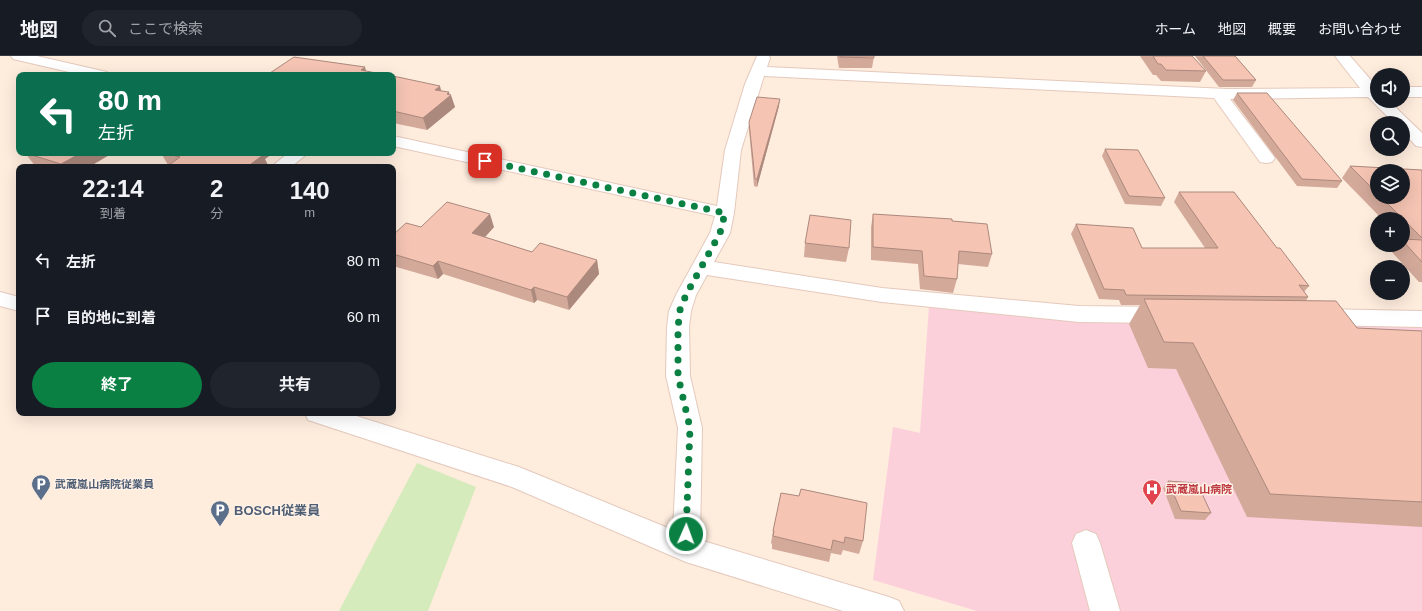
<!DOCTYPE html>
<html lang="ja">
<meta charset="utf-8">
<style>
:root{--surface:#171b24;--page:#20242c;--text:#f1f3f6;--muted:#9ea1a6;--line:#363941;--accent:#0b8043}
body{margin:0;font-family:Arial,"Noto Sans JP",sans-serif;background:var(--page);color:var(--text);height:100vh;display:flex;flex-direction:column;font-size:15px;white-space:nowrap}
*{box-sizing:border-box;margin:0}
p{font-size:13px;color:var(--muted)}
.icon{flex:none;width:22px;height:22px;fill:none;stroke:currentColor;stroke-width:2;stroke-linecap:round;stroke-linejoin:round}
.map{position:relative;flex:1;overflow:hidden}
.drawer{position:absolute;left:16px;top:108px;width:380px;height:252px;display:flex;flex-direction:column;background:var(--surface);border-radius:8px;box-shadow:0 4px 16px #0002}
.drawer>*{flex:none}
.guide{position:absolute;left:16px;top:16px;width:380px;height:84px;border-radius:8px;box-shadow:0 4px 16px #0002;background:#0b6e4f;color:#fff;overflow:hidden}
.fabs{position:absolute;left:1370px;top:12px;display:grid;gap:8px}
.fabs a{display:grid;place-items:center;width:40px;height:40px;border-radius:50%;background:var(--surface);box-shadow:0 4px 16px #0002;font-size:20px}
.pin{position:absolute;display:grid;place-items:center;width:34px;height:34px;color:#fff;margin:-17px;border-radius:8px;box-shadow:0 2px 6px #0006}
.me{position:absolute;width:44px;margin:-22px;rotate:2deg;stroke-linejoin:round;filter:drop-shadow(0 0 3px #0008)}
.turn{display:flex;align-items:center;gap:14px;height:84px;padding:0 16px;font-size:18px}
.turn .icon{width:52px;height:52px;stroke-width:2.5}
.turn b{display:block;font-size:28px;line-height:34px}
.eta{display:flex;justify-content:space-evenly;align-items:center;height:68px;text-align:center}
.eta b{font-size:24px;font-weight:700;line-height:28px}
.button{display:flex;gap:8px;margin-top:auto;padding:8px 16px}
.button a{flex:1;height:46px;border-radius:24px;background:var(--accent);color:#fff;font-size:16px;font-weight:700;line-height:46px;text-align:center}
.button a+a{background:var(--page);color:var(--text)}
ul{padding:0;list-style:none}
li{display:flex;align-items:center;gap:12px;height:56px;padding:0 16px}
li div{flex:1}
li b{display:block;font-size:15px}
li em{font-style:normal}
header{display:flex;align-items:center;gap:24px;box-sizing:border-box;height:56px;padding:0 20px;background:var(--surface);border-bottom:1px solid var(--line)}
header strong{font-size:19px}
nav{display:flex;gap:22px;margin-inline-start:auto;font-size:14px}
.search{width:280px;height:36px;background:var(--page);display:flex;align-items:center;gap:10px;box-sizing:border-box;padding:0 14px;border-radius:22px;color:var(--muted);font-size:15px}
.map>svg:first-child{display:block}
.medical{fill:#fcd0db}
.green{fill:#d6ebbc}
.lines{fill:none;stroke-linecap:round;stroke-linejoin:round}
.minor-casing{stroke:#e4c9bc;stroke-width:2}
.minor{fill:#fff;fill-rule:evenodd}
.wall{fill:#d3a99a;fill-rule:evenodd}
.shaded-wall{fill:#ac897d}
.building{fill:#f5c4b3;stroke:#ac897d}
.route{stroke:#0b8043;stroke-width:7;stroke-dasharray:0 12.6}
.labels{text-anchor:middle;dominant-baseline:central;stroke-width:3;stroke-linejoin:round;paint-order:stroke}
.service-label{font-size:11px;font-weight:bold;fill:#4e5e75;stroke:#fff1e5;text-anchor:start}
.health-label{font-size:11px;font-weight:bold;fill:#be3a42;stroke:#fff1e5;text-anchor:start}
.near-service-label{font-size:13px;font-weight:bold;fill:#4e5e75;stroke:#fff1e5;text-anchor:start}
</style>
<header>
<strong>地図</strong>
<div class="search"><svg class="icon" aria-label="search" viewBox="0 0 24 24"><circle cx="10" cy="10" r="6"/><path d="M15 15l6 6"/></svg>ここで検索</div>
<nav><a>ホーム</a><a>地図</a><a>概要</a><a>お問い合わせ</a></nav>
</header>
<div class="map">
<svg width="1422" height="555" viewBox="0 0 1422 555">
<rect width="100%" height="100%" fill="#feecdd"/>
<path class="medical" d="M929,250L1422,270V555H977L873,524L893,371L920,377Z"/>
<path class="green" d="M417,407L476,431L428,555H339Z"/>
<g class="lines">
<defs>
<g id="minor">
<path d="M11,0H37L107,16L109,19H82L13,3Z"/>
<path d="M757,0H769L770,2L767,11L1227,33L1360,32L1335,0H1350L1377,31V45H1389L1422,77V91L1416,90L1403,76V67H1394L1368,41L1230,43L1275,102L1272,106L1266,107L1260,106L1214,42L764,20L741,94L734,157L730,177L714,206L882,232L1079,250L1165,251L1173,254L1176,259L1173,264L1165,267L1079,266L882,246L707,219L696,239L691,255L689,271L690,320L702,372L700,484L889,541L899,545L904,555H843L686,506L512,431L308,364L305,357H347L519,411L673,474L678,372L666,320L667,271L669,255L676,239L710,177L715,160L393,90V80L717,150L725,94L745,28Z"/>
<rect x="1403" y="31" width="19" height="10"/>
<path d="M288,97H308L291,111H271Z"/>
<path d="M0,236L19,241V255L0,250Z"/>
<path d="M1319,253L1422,255V271L1319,269L1311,266L1308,261L1311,256Z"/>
<path d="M1086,474L1096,478L1100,487L1120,555H1090L1072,487L1076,478Z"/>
</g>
</defs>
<use href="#minor" class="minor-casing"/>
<use href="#minor" class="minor"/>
</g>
<g class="wall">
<path d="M837,0H874L872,12H839Z"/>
<path d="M1140,0H1192L1206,15L1200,26L1161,25L1156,19H1153Z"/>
<path d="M1195,0H1235L1256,24L1252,31H1219Z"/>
<path d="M393,20L441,35L449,38L455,51L427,74L393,67Z"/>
<path d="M1237,37L1342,125L1337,132L1297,130L1233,44Z"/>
<path d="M779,50L757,131L754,130L749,73V66Z"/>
<path d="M1105,93L1165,142L1161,150L1125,148L1102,100Z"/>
<path d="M25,97H107L109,99L89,111H36Z"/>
<path d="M161,97H273L265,103L168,109Z"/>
<path d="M1350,110L1422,114V226H1419L1391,195L1396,189H1403V163H1382L1342,122ZM1377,115L1403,141H1377Z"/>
<path d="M1179,136L1277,192L1309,230L1304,236L1308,241L1306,245L1357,272L1422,275V471L1247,461L1176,313L1148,312L1129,268L1140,249H1121L1119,244L1099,243L1071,178L1076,168L1142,192H1205L1174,146Z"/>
<path d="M873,158L952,165L992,198L988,211L958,208L957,223L953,237L920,233L918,208L871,204V171Z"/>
<path d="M421,171H494L485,181L532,196L597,204L599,218L569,254L537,244L534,247L443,218L438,223L393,210V179Z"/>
<path d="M805,187L849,192L846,206L804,201Z"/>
<path d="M1168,425L1211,457L1205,464L1175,463L1163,432Z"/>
<path d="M781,437L863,485L859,498L843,494L841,499L831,497L829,506L772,493V488L771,487L773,475Z"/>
</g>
<g class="shaded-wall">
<path d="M365,11L367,19L361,14Z"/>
<path d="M440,30L443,42L435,34Z"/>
<path d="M449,36L450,40L451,39L455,51L427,74L423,62Z"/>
<path d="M780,43L779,50L757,131V123Z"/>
<path d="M81,97H107L109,99L89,111H63L61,108Z"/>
<path d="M251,97H273L265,103L269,111H247Z"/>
<path d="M490,158L494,171L476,191L472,177Z"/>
<path d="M597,204L599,218L569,254L567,241Z"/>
<path d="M438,205L443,218L438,223L433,210Z"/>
<path d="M534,231L537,244L534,247L531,234Z"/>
</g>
<g class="building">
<path d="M840,0H874V2L840,1Z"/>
<path d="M1153,0H1192L1206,15L1166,14L1161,8H1158Z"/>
<path d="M1203,0H1235L1256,24H1223Z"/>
<path d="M294,1L365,11L361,14L386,19H267Z"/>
<path d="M393,20L440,30L435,34L449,36L447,38L451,39L423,62L393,55Z"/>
<path d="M1237,37H1267L1342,125L1302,123Z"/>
<path d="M757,41L780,43L757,123H755L749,66Z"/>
<path d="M1105,93L1138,94L1165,142L1129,140Z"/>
<path d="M25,97H81L61,108Z"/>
<path d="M163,97H253L263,99L247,111H166L180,101Z"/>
<path d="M1350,110L1422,114V182L1381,141H1403V115H1377V137Z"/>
<path d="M1179,136H1234L1277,192H1280L1309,230L1299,229L1308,241L1126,239L1124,234L1104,233L1076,168L1133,172L1142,192H1218Z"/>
<path d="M447,146L490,158L472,177L532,196L540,187L597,204L567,241L534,231L531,234L438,205L433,210L393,198V179L406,167L421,171Z"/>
<path d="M873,158L952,163V165L987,168L992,198L959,195L957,223L924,220L922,195L873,191Z"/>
<path d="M810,159L851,164L849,192L805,187Z"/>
<path d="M1403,183L1422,184V206L1403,185Z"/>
<path d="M1144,243L1336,245L1357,272L1422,275V446L1270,438L1193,287L1164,286Z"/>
<path d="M1168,425L1197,427L1211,457L1181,455Z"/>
<path d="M801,433L867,447L863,485L845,481L844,487L833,484L831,494L773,480L774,475H773L781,437L799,440Z"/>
</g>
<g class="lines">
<path class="route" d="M485,105L725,157L720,177L686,239L680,254L678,271V320L690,372L686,478"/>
</g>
<defs>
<symbol id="parking-pin" viewBox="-11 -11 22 30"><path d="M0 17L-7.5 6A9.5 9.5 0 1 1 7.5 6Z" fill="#5c6f8a" stroke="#fff1e5"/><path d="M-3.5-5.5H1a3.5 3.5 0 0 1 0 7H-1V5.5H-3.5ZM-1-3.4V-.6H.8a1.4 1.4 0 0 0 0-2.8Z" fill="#fff"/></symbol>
<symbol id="hospital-pin" viewBox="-11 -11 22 30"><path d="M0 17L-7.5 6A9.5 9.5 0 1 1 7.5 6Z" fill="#e0444e" stroke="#fff1e5"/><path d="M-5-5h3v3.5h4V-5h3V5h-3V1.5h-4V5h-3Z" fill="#fff"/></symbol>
</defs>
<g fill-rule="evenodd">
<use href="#parking-pin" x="30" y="417" width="22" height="30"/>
<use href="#hospital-pin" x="1141" y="422" width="22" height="30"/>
<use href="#parking-pin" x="209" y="443" width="22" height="30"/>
</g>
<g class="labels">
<g class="service-label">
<text x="55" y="428">武蔵嵐山病院従業員</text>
</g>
<g class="health-label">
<text x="1166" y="433">武蔵嵐山病院</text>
</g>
<g class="near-service-label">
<text x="234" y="454">BOSCH従業員</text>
</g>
</g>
</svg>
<div class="fabs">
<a><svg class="icon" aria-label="sound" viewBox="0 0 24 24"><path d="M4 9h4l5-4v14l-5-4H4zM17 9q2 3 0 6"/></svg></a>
<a><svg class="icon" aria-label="search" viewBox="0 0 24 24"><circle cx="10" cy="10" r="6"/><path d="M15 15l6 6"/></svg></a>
<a><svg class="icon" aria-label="layers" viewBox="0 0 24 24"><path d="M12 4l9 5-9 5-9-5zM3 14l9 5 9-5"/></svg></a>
<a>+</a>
<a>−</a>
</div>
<div class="pin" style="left:485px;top:105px;background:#d93025"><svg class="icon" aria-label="arrive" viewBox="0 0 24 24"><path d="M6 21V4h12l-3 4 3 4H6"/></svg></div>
<svg class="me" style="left:686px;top:478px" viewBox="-20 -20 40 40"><circle r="17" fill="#0b8043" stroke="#fff" stroke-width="3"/><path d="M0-11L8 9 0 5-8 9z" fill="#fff"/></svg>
<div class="guide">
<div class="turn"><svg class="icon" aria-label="left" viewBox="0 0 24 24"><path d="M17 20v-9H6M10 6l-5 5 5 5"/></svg><div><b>80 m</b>左折</div></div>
</div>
<section class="drawer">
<div class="eta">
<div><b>22:14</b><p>到着</p></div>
<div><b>2</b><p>分</p></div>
<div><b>140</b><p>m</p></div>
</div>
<ul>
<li><svg class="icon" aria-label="left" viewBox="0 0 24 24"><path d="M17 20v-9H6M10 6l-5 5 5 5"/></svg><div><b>左折</b></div><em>80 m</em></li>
<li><svg class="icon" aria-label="arrive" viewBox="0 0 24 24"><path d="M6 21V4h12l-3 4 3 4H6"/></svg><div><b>目的地に到着</b></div><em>60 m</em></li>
</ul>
<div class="button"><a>終了</a><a>共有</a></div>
</section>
</div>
